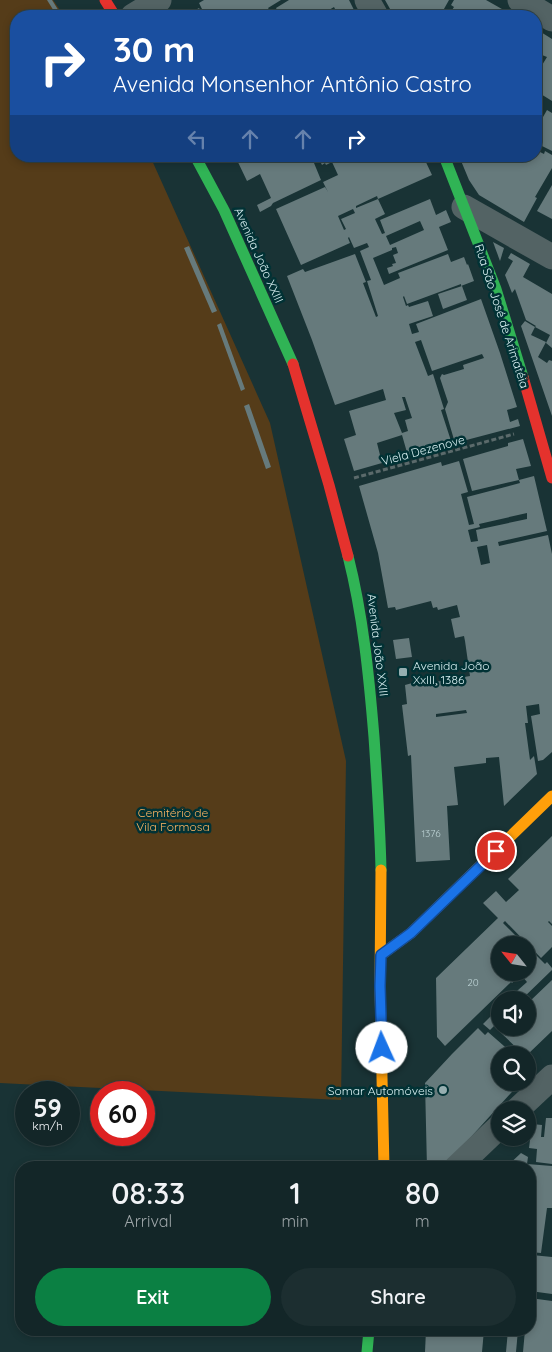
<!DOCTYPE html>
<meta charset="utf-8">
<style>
:root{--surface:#132628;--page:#1c2e30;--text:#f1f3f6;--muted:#9da5a8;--line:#324345;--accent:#0b8043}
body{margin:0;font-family:Quicksand,sans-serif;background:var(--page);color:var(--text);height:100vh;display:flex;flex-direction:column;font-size:19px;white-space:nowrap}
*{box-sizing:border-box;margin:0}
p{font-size:16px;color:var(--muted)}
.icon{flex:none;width:28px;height:28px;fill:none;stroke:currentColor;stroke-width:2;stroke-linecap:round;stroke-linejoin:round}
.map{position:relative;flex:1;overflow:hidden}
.panel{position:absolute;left:15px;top:1161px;width:521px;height:175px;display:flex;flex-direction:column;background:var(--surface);border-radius:20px;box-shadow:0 2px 8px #0003,0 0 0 1px var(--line)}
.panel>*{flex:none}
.guide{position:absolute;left:10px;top:10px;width:532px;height:152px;border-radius:20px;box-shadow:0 2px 8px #0003,0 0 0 1px var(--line);background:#1a4fa0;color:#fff;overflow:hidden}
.needle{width:32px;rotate:300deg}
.fabs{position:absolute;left:491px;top:936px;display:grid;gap:10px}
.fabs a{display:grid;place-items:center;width:45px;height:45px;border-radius:50%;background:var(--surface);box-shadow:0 2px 8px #0003,0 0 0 1px var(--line);font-size:25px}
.speed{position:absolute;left:15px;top:1081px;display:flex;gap:10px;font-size:25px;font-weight:700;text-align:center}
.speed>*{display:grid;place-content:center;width:65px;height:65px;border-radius:50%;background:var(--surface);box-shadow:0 2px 8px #0003,0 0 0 1px var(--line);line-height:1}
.speed small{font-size:12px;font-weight:400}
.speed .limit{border:8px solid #d22;background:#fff;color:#111}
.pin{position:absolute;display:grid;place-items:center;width:42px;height:42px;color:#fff;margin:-21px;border:2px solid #fff;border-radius:50%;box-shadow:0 1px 5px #0007}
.me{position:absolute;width:55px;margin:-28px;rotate:358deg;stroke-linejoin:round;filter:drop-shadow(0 0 4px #0008)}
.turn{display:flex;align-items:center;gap:18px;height:105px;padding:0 20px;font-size:22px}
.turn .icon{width:65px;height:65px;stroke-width:2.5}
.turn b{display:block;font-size:35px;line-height:42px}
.lanes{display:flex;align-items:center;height:48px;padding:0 20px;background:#0003;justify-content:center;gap:25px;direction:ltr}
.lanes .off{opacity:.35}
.eta{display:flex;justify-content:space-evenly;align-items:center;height:85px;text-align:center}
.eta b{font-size:30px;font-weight:600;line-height:35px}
.cta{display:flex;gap:10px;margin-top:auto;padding:10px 20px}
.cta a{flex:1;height:58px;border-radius:30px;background:var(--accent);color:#fff;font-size:20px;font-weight:600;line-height:58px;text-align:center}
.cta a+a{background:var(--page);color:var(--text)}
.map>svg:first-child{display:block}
.green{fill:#553c19}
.building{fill:#667a7c;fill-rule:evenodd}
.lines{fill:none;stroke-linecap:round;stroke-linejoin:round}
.path{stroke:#5b6a6b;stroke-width:3;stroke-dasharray:5 2.5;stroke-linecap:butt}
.street{stroke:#536364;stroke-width:25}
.fast{stroke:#30b455;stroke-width:11}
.slow{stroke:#ff9f0a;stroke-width:11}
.jam{stroke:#e5322d;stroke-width:11}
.route-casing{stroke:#114b97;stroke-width:12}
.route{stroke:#1a73e8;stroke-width:9}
.poi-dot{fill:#96aeb0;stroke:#013235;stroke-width:2}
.labels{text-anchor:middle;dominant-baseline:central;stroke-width:5;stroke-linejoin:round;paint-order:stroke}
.number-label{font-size:10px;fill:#bcd2d4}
.street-label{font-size:12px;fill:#d9f0f2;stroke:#013235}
.poi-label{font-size:12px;fill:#d9f0f2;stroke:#013235;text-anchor:start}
.park-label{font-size:12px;fill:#feb563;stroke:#013235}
</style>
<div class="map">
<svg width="552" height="1352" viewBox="0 0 552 1352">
<rect width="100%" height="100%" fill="#193335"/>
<path class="green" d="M0,0H53L64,16H16V156H150L270,423L346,761L341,1100L0,1083Z"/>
<g class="building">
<path d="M47,0H52L62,16H57Z"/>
<path d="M204,0H281L268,8L273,16H185L199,8L202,13H204L199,3Z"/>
<path d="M289,0H349L357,16H327L336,11L334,7L319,16H280L276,8Z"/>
<path d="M385,0H449L440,16H419L409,10L406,16H394Z"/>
<path d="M454,0H486L509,13L507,16H448L454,7L451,5Z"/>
<path d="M536,29L552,39V101L536,91V75L547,57L542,55L536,65Z"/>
<path d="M547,110L552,113V151L536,143V113L543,117Z"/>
<path d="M536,150L544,154L545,151L552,155V168L535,197L537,198L524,222L479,195L469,180L459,156H483L480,161L483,162L486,156H536Z"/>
<path d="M235,156H416L417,161L424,158L432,175L378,199L377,196L356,206V208L378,199L385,214L375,219L382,234L385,233L380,220L430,199L436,215L446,210L451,222L439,227L448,250L389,274L387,268L393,266L392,264L396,263L393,255L398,253L396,247L392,248V250L373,258L384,285L400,278L398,273L448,254L451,262L464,257L467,265L468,264L474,281L461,286V284L407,304L404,296L403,297L406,306L408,305L409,307L428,301L433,316L409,324L412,334L419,332L416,324L481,299L500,353L517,407L507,410L510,422L518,419L520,426L455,443L445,409L448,402L440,378L442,374L444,375L464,369L463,365L484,358L482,354L432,371L421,340L415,342L428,376L433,374L444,409L441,410L452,444L408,456L402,435L377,443L382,463L354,471L344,439L356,435L349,411L386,400L383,389L335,405L312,340L287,276L303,269L305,272L355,254L366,282L363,283L376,317L378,316L367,281L371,280L360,251L369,247L367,243L354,248L349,237L348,238L350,243L301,265L276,209L325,187L328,192L323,182L338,175L332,162L326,165L325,163L322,165L320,161L314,163L321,180L273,203L271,206L260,212L257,205L271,198L260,174L247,181ZM353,209L355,213L341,219L346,229L344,230L338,216ZM420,221L424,230L390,245L386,236ZM402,397H405L412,418L405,420L408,431L402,433L394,413L406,410Z"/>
<path d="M552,185V219L537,211Z"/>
<path d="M493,242L504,248L500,261Z"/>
<path d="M189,246L217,311L212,313L184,248Z"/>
<path d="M511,253L530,264L523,277L552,294V348L546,343L550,335L535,327L531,335L546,342L538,357L547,363L549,360L552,361V416L521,326L525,321L535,327L536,326L526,320L515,289L512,293L505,275L513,261L508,258Z"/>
<path d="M462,286L467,300L443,309L438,294Z"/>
<path d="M221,323L245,389L241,391L217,325Z"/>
<path d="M249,404L271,467L266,469L244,406Z"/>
<path d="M523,439L531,466L516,469L519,480L472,491L463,459L508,446V443Z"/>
<path d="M459,461L468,492L461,494L469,525L474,524L467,497L520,483L519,480L534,476L547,531L498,542L499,546L548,535L552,554V752L543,760L538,761L531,716L540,714L539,704L526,706L528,723H525L530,760L534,756L537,774L504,806L499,757L486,758V763L454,767L458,805L447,806L450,860L416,862L411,755L408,756L402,705L407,704L405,685L416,682V685H419V680L427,679V683H430V678H434L435,682L470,676L465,641L464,636L455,638L451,619L460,617L457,605L438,610L437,607L433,608L431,601L396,610L395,607L388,608L378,553L359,486L441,462L442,466ZM527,513V519L476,530L478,541L471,542L468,530L480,527L479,524ZM487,545L490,563L481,565L477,547ZM466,710L467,713L436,717V714Z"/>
<path d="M409,638L412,657L396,659L393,640Z"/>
<path d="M552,836V924L549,921L548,922L552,926V947L541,958L505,921L503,923L525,945H500V972H528V947L545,964L547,962L552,968V970L521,1000H507L527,982L521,975L512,983L511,982L445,1046L437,1037L436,978L498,918L483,903L496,891L506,902L519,890L508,879Z"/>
<path d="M552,980V1031L527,1055H524L499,1031L502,1028H528V1003Z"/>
<path d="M500,1007V1020L490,1030L483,1024Z"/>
<path d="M478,1028L485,1035L488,1032L513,1054L515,1051L519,1055H500V1082H521L451,1159L439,1166L427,1168L425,1083L452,1054Z"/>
<path d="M546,1118H552V1164L536,1162L537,1149L529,1148L532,1124L542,1125L541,1137H544Z"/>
<path d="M521,1153L528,1157L527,1164L552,1166V1208H547L541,1253L530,1252V1168H505Z"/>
<path d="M532,1255L552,1257V1294L530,1291V1258H532Z"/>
<path d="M530,1298L552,1301V1352H523L525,1330H530Z"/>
<path d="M426,1330H484L482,1352H425Z"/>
<path d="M508,1330H518L516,1352H506Z"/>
</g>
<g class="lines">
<path class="path" d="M354,478L514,434"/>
<g class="street">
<path d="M367,0L376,16"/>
<path d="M520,0L552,19"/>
<path d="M133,16L159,0"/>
<path d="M464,207L552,257"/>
<path d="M517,1110L552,1077"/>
<path d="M456,1168L500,1126"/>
</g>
<g class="fast">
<path d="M195,156L224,210L293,364"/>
<path d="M444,156L496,289L523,377"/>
<path d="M348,556C363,615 369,676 374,737C377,781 380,825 381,870"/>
<path d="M367,1352L369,1330"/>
</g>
<g class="slow">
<path d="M381,870L380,986L384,1168"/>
<path d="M381,955L411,933L552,796"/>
</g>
<g class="jam">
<path d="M105,0L115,16"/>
<path d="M293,364L329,485L348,556"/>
<path d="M523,377L552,478"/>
</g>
</g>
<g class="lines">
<defs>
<path id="route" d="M382,1048L380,986L381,955L411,933L496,851"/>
</defs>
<use href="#route" class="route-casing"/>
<use href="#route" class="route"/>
</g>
<g class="poi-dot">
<rect x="398" y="667" width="10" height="10" rx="2.5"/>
<circle cx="443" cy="1090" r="5"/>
</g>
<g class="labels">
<g class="number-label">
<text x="431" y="833">1376</text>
<text x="473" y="982">20</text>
</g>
<g class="street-label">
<text transform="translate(259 255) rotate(66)">Avenida João XXIII</text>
<text transform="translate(502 316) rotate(72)">Rua São José de Arimatéia</text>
<text transform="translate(423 450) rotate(-15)">Viela Dezenove</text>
<text transform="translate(378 645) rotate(83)">Avenida João XXIII</text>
</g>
<g class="poi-label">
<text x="413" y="665">Avenida João<tspan x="413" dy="14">XxIII, 1386</tspan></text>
<text x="433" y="1090" text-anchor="end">Somar Automóveis</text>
</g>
<g class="park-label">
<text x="173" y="812">Cemitério de<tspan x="173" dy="14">Vila Formosa</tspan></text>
</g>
</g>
</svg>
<div class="fabs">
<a><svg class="needle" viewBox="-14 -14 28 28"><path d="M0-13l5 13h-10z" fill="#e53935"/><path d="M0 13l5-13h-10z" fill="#9da5a8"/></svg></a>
<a><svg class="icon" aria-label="sound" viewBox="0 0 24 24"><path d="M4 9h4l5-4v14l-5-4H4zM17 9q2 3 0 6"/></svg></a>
<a><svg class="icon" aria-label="search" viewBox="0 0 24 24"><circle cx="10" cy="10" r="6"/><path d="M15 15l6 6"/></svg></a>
<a><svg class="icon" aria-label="layers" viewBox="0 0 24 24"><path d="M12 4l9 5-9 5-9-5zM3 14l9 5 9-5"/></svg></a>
</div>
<div class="speed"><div>59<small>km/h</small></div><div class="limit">60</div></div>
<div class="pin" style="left:496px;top:851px;background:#d93025"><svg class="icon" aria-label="arrive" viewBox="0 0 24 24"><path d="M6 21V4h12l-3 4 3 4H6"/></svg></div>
<svg class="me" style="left:382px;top:1048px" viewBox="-20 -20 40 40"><circle r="19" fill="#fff"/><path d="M0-13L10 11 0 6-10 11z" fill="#1a73e8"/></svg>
<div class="guide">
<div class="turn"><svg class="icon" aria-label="right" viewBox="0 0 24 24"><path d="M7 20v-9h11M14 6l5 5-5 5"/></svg><div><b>30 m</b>Avenida Monsenhor Antônio Castro</div></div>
<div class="lanes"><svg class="icon off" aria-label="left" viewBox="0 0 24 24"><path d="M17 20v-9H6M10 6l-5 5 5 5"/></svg><svg class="icon off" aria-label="ahead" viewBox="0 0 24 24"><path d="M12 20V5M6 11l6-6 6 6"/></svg><svg class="icon off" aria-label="ahead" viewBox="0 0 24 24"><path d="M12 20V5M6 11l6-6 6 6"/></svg><svg class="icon" aria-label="right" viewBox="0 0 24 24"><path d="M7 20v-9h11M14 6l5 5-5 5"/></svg></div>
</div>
<section class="panel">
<div class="eta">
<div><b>08:33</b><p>Arrival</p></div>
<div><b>1</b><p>min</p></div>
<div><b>80</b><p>m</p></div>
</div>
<div class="cta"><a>Exit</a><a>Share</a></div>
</section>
</div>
